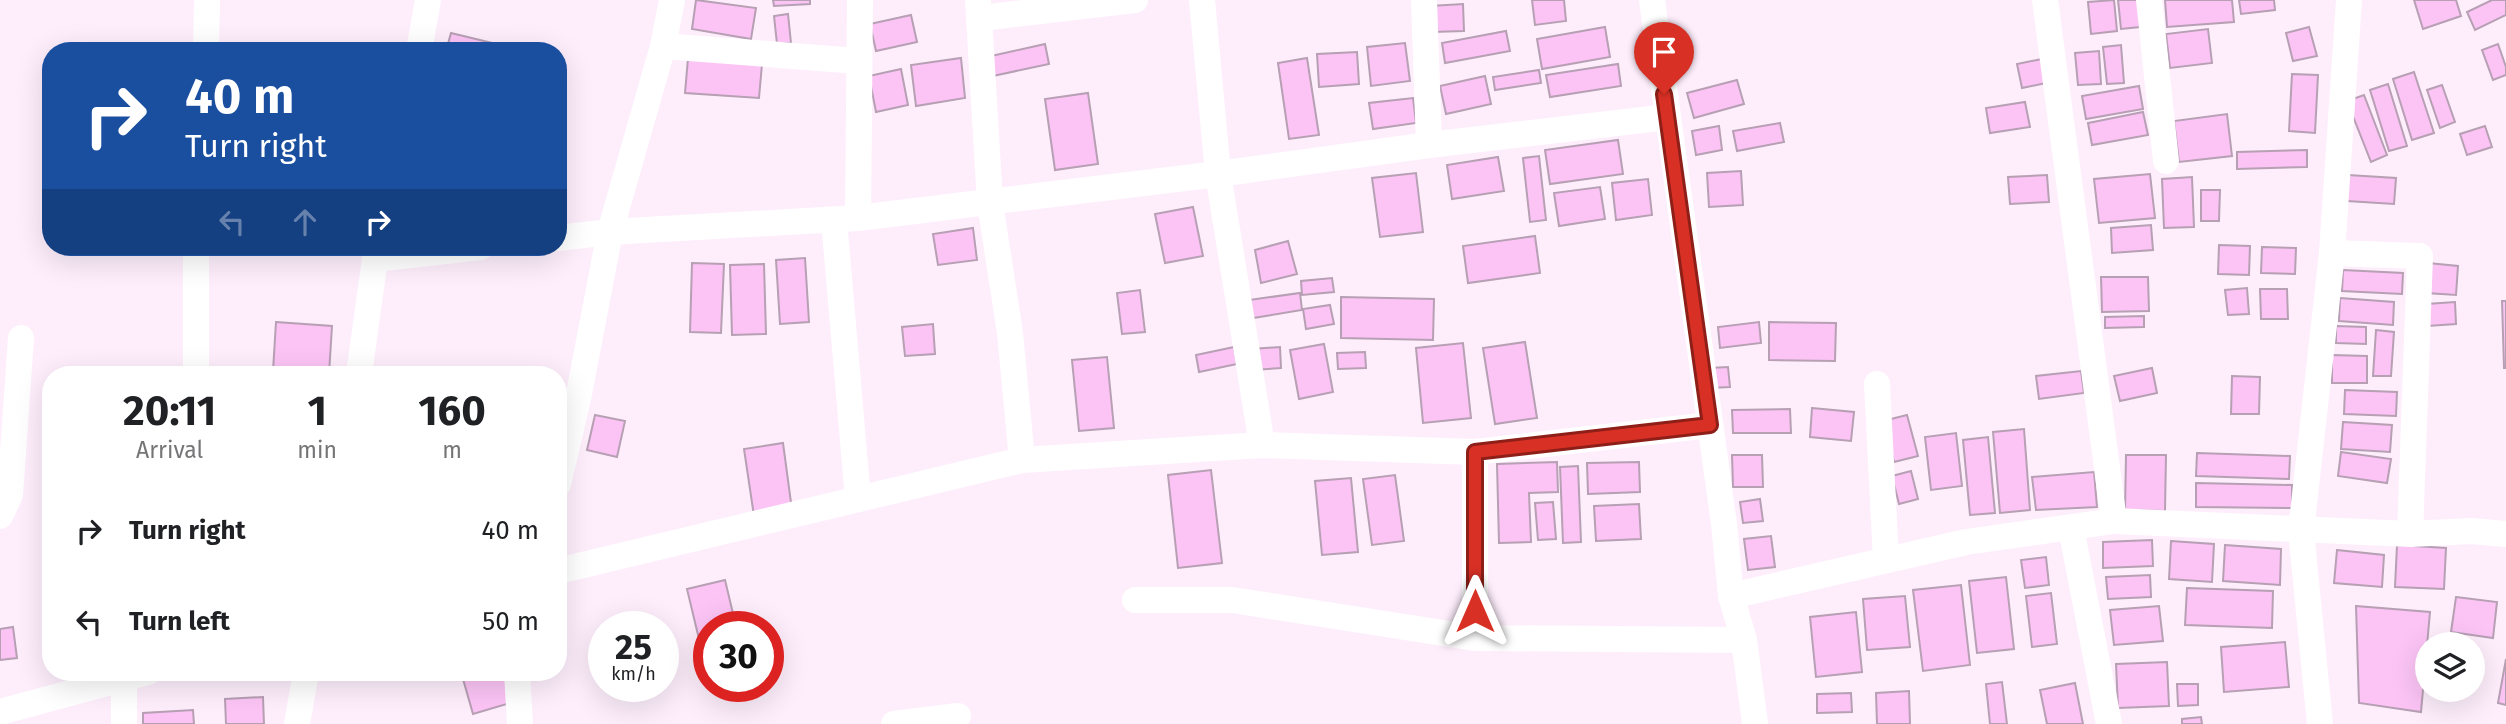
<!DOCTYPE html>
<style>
:root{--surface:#fff;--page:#f2f2f2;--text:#202124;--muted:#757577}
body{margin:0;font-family:"Fira Sans",sans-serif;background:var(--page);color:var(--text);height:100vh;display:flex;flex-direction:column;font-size:26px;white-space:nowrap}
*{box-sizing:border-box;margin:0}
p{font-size:23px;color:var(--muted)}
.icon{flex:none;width:38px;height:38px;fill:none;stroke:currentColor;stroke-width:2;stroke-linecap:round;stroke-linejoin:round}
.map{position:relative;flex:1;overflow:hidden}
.details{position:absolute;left:42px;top:366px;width:525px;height:315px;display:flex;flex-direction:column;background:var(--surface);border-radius:28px;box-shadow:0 7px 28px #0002}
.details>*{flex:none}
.hud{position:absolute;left:42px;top:42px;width:525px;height:214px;border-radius:28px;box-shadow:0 7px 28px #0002;background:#1a4fa0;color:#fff;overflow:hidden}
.buttons{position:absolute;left:2415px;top:632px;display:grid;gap:14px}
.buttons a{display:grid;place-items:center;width:70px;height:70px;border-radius:50%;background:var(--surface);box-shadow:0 7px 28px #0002;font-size:35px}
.speed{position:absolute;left:588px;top:611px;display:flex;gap:14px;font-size:35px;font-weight:700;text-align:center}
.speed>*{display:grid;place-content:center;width:91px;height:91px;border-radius:50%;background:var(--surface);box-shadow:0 7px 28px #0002;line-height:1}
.speed small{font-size:18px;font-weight:400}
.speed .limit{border:10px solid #d22;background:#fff;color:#111}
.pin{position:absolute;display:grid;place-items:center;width:60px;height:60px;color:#fff;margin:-72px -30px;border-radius:50% 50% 50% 0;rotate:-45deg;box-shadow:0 0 7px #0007}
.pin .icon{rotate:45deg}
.me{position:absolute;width:77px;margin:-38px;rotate:0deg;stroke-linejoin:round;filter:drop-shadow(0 0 5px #0008)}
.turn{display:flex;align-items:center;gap:24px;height:147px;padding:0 28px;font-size:32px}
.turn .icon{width:91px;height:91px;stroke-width:2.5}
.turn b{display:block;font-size:49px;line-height:60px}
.lanes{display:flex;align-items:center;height:66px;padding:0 28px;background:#0003;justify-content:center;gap:35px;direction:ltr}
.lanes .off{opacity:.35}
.eta{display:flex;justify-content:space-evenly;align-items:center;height:119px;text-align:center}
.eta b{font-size:42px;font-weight:700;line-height:49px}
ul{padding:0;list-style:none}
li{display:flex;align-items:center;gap:21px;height:91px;padding:0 28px}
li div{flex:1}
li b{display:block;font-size:26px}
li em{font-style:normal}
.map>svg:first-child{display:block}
.building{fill:#fbc4f5;stroke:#b79fb4;stroke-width:2}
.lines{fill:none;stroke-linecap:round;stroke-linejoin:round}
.minor{stroke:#fff;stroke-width:26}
.route-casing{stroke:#8d1f18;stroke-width:18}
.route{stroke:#d93025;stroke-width:12}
</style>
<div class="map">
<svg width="2506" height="724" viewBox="0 0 2506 724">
<rect width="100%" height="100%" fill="#feeefc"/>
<g class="building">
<path d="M696,0L756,8L751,39L692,29Z"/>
<path d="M773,0H810V4L774,6Z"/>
<path d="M1532,0H1564L1566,21L1535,25Z"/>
<path d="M2114,0L2117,31L2091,34L2088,2Z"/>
<path d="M2118,0H2138L2140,27L2121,29Z"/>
<path d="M2165,0H2232L2234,22L2167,27Z"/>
<path d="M2239,0H2274L2275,10L2241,14Z"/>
<path d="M2414,0H2456L2461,16L2423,29Z"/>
<path d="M2492,0H2506V15L2475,30L2467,12Z"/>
<path d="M1463,4L1464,31L1432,32L1430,6Z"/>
<path d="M788,14L791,43L777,44L774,16Z"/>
<path d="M911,15L917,42L876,51L870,24Z"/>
<path d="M1605,27L1610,57L1542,69L1537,39Z"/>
<path d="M2309,27L2317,56L2293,61L2286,33Z"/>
<path d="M2208,29L2212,63L2170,68L2166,34Z"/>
<path d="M1506,31L1510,51L1445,63L1442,43Z"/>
<path d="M451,33L513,48L512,51H446Z"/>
<path d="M1405,43L1410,81L1371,86L1367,47Z"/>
<path d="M1045,44L1049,64L993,76L991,56Z"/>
<path d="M2498,44L2506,67V75L2493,80L2482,50Z"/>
<path d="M2121,45L2124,83L2107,84L2103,47Z"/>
<path d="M2099,51L2101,84L2078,85L2075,53Z"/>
<path d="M1357,52L1359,84L1319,87L1317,54Z"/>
<path d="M688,58L762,64L759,98L685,93Z"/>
<path d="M961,58L965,98L916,106L911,65Z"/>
<path d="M1307,58L1319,135L1289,139L1278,63Z"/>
<path d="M2047,58L2051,82L2022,88L2017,64Z"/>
<path d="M1618,64L1621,86L1550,97L1546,75Z"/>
<path d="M901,69L908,105L876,112L869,76Z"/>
<path d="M1539,70L1541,83L1495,90L1493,77Z"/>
<path d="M2414,72L2434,133L2412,140L2393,79Z"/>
<path d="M2292,74L2318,75L2315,133L2289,131Z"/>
<path d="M1485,76L1491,104L1446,114L1440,86Z"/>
<path d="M1737,80L1744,104L1694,118L1687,93Z"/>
<path d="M2388,84L2407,146L2389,151L2370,90Z"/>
<path d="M2442,85L2455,122L2440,128L2427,90Z"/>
<path d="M2139,86L2143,109L2086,119L2082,96Z"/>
<path d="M1088,93L1098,164L1055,170L1045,99Z"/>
<path d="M2364,95L2387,155L2371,162L2347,101Z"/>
<path d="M1413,98L1416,123L1373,129L1369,103Z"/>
<path d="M2025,102L2030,127L1990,133L1986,108Z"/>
<path d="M2143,112L2148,135L2092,145L2088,123Z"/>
<path d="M2227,114L2232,156L2179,162L2174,121Z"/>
<path d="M1780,123L1784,142L1737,151L1733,131Z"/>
<path d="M1719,126L1722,150L1696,155L1692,131Z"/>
<path d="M2485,126L2492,147L2467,155L2460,134Z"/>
<path d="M1618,140L1623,174L1550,184L1545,150Z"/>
<path d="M2307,150V167L2237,169V152Z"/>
<path d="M1539,156L1546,220L1530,222L1523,158Z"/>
<path d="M1498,157L1504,191L1452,199L1447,165Z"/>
<path d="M1741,171L1743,205L1709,207L1707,173Z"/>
<path d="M1416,173L1423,232L1380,237L1372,178Z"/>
<path d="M2150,174L2155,218L2099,223L2094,179Z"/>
<path d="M2047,175L2049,202L2010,204L2008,177Z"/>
<path d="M2348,175L2396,178L2394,204L2347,201Z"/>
<path d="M2192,177L2194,227L2164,228L2162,179Z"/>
<path d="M1648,179L1652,215L1616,220L1612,183Z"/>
<path d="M1600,187L1605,219L1559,226L1554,193Z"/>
<path d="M2201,190H2220L2219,221H2201Z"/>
<path d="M1193,207L1203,256L1165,263L1155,214Z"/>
<path d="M2151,225L2153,250L2112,253L2111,228Z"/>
<path d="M973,228L977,260L938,265L933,234Z"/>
<path d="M1535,236L1540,273L1468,283L1463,246Z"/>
<path d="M1288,241L1297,274L1261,283L1255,250Z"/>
<path d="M2219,245L2250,246L2249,275L2218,274Z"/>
<path d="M2262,247L2296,248L2295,274L2261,273Z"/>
<path d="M805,258L809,322L780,324L776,260Z"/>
<path d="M692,263L724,264L721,333L690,332Z"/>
<path d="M2428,263L2458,266L2456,295L2426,293Z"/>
<path d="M764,264L766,334L732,335L730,265Z"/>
<path d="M2343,270L2403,273L2402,294L2342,291Z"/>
<path d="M2101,277H2148L2149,311L2102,312Z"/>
<path d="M1332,278L1334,292L1302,295L1301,281Z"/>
<path d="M2247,288L2249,314L2228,315L2225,290Z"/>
<path d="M2260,289H2287L2288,319H2261Z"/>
<path d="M1140,290L1145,332L1122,334L1117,293Z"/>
<path d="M1300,293L1302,310L1253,318L1249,300Z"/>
<path d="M1341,297L1434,299L1433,340L1341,338Z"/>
<path d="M2340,298L2394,302L2393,325L2339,321Z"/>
<path d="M2502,301H2506V368H2504Z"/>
<path d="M2455,302L2456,324L2428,326L2426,304Z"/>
<path d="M1330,305L1334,324L1306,329L1303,309Z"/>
<path d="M2144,316V327L2105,328V317Z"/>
<path d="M276,322L332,326L329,374L273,371Z"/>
<path d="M1759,322L1761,343L1720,348L1718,327Z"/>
<path d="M1769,322L1836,323L1835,361L1769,360Z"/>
<path d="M933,324L935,354L905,356L902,327Z"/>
<path d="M2336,326L2366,327V344L2336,343Z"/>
<path d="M2376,330L2394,332L2391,376H2373Z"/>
<path d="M1525,342L1537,418L1495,424L1483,348Z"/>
<path d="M1463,343L1471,418L1423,423L1416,348Z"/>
<path d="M1324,344L1333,392L1299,399L1290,350Z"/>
<path d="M1234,347L1237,364L1199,372L1196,355Z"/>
<path d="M1280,347L1281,368L1253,370L1251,349Z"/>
<path d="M1365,352L1366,368L1338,369L1337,353Z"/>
<path d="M2332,355L2367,356V383H2332Z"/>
<path d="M1107,357L1114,428L1079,431L1072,360Z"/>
<path d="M1728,367L1730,387L1710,388L1709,368Z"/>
<path d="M2152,368L2157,393L2120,401L2114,376Z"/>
<path d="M2081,371L2084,393L2039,399L2036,376Z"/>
<path d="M2232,376L2260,377L2259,414H2231Z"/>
<path d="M2345,390L2397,392L2396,416L2344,414Z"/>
<path d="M1812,408L1854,412L1851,441L1810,437Z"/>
<path d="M1790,409L1791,433H1733L1732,410Z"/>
<path d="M595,415L625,421L617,457L587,450Z"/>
<path d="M1907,415L1918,456L1894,462L1883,421Z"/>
<path d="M2343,422L2392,425L2390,452L2341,449Z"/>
<path d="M2024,429L2030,510L2000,513L1993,432Z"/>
<path d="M1956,433L1962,486L1931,490L1925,437Z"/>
<path d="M1988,437L1995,513L1970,515L1963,440Z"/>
<path d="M783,443L792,510L754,516L744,449Z"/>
<path d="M2341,452L2391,459L2387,483L2338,476Z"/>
<path d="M2197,453L2290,456L2289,479L2196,476Z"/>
<path d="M1732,455H1762L1763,487H1733Z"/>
<path d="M2126,455H2166L2165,511L2125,510Z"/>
<path d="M1557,462L1558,492L1529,493L1531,542L1499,543L1497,464Z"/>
<path d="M1639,462L1640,492L1588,494L1587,463Z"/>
<path d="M1578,466L1581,542L1563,543L1560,467Z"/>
<path d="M1211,470L1222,563L1178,568L1168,475Z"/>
<path d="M1911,471L1918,499L1899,504L1892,476Z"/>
<path d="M2094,472L2097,507L2036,510L2032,477Z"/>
<path d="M1395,475L1404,541L1372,545L1363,479Z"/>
<path d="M1351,478L1358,552L1322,555L1315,481Z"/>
<path d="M2196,483L2292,485V508L2196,507Z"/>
<path d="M1760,499L1763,521L1743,523L1740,502Z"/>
<path d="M1553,502L1556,539L1538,540L1535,503Z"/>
<path d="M1639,504L1641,539L1596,541L1594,506Z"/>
<path d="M1771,536L1775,567L1748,570L1744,539Z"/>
<path d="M2152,540L2153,566L2103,568V542Z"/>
<path d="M2171,541L2214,544L2212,582L2169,579Z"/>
<path d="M2225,545L2281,549L2280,585L2223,581Z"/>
<path d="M2397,545L2446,548L2444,589L2395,587Z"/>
<path d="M2337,550L2384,555L2382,587L2334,583Z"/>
<path d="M2046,557L2049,585L2025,588L2021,560Z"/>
<path d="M2150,575L2151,597L2108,599L2106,577Z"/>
<path d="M2006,577L2014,649L1977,653L1969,581Z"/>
<path d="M725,580L736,626H709V636L699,639L687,589Z"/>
<path d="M1961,585L1970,665L1923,671L1913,590Z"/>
<path d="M2187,588L2273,591L2272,628L2185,625Z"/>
<path d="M2051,593L2057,644L2032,647L2026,596Z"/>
<path d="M1905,596L1910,647L1867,650L1863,599Z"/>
<path d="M2456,597L2497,602L2493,638L2451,632Z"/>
<path d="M2159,606L2163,641L2114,645L2110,610Z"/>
<path d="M2356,606L2430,612L2421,712L2359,703Z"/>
<path d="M1856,612L1862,672L1816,677L1810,617Z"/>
<path d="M13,627L17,658L0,660V629Z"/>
<path d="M2285,642L2289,687L2224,692L2221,647Z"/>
<path d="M2506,659V705L2498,703Z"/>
<path d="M2167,662L2169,706L2118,708L2116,664Z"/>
<path d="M461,672H509L517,701L473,714Z"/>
<path d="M2002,682L2007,724H1990L1986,684Z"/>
<path d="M2075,683L2083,724H2047L2040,690Z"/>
<path d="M2177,684H2198V705L2178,706Z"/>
<path d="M1909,691L1910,724H1877L1876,693Z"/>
<path d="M1851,693L1852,712L1817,713V694Z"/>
<path d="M263,697L264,724H226L225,699Z"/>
<path d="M193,710L194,724H143V713Z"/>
<path d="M2201,717L2202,724H2182V719Z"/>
</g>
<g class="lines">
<g class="minor">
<path d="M978,0L990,203L1010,333L1022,460"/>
<path d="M1202,0L1218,174L1262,445"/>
<path d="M1424,0L1429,145"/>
<path d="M1652,0L1724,524L1731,596L1744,640L1755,724"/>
<path d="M2149,0L2166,161"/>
<path d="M981,18L1135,0"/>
<path d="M663,46L858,61"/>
<path d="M206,51L207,0"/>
<path d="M419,51L428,0"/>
<path d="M858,218L860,0"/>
<path d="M834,220L858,499"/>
<path d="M558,238L610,232L858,218L1218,174L1429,145L1668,117"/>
<path d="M377,247L375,259L481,247"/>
<path d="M2332,253L2420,256L2410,534"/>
<path d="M196,374V247"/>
<path d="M359,374L375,259"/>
<path d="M1877,384L1886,560"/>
<path d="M558,484L578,399L610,232L663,46L672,0"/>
<path d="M0,516L10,495L21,338"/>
<path d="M2114,521L2410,534L2472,531L2506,534"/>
<path d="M2071,528L2109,724"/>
<path d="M558,571L1022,460L1262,445L1475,452L1710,425"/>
<path d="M1731,596L1966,542L2114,521L2045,0"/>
<path d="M1135,600H1232L1475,638L1744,640"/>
<path d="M1475,638V452"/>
<path d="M517,672L520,724"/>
<path d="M124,680V724"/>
<path d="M0,712L148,672"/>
<path d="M297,724L306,672"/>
<path d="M894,724L958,716"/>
<path d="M2320,724L2301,531L2332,253L2349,0"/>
</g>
</g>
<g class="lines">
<defs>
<path id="route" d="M1475,611V452L1710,425L1664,94"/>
</defs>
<use href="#route" class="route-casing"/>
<use href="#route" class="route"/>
</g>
</svg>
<div class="buttons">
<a><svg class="icon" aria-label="layers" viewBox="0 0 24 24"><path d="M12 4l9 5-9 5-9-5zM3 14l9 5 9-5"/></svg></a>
</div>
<div class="speed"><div>25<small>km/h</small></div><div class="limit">30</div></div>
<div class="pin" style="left:1664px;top:94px;background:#d93025"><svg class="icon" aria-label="arrive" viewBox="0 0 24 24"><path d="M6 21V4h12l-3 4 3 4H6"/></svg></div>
<svg class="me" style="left:1475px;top:611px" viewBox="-20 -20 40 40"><path d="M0-17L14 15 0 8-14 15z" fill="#d93025" stroke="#fff" stroke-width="4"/></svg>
<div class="hud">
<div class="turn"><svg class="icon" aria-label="right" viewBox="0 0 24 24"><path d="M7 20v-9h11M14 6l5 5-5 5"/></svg><div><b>40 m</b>Turn right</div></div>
<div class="lanes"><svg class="icon off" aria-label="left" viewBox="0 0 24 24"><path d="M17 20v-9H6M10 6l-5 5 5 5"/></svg><svg class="icon off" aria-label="ahead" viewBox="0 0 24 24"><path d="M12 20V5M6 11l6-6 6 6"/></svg><svg class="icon" aria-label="right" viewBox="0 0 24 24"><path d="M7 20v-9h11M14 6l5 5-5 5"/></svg></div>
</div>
<section class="details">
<div class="eta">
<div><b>20:11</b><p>Arrival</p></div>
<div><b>1</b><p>min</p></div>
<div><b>160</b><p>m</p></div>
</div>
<ul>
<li><svg class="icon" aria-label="right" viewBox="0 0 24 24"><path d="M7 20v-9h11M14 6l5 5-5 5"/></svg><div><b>Turn right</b></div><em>40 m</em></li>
<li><svg class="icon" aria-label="left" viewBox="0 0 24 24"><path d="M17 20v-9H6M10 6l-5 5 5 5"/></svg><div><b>Turn left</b></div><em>50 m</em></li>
</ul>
</section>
</div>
